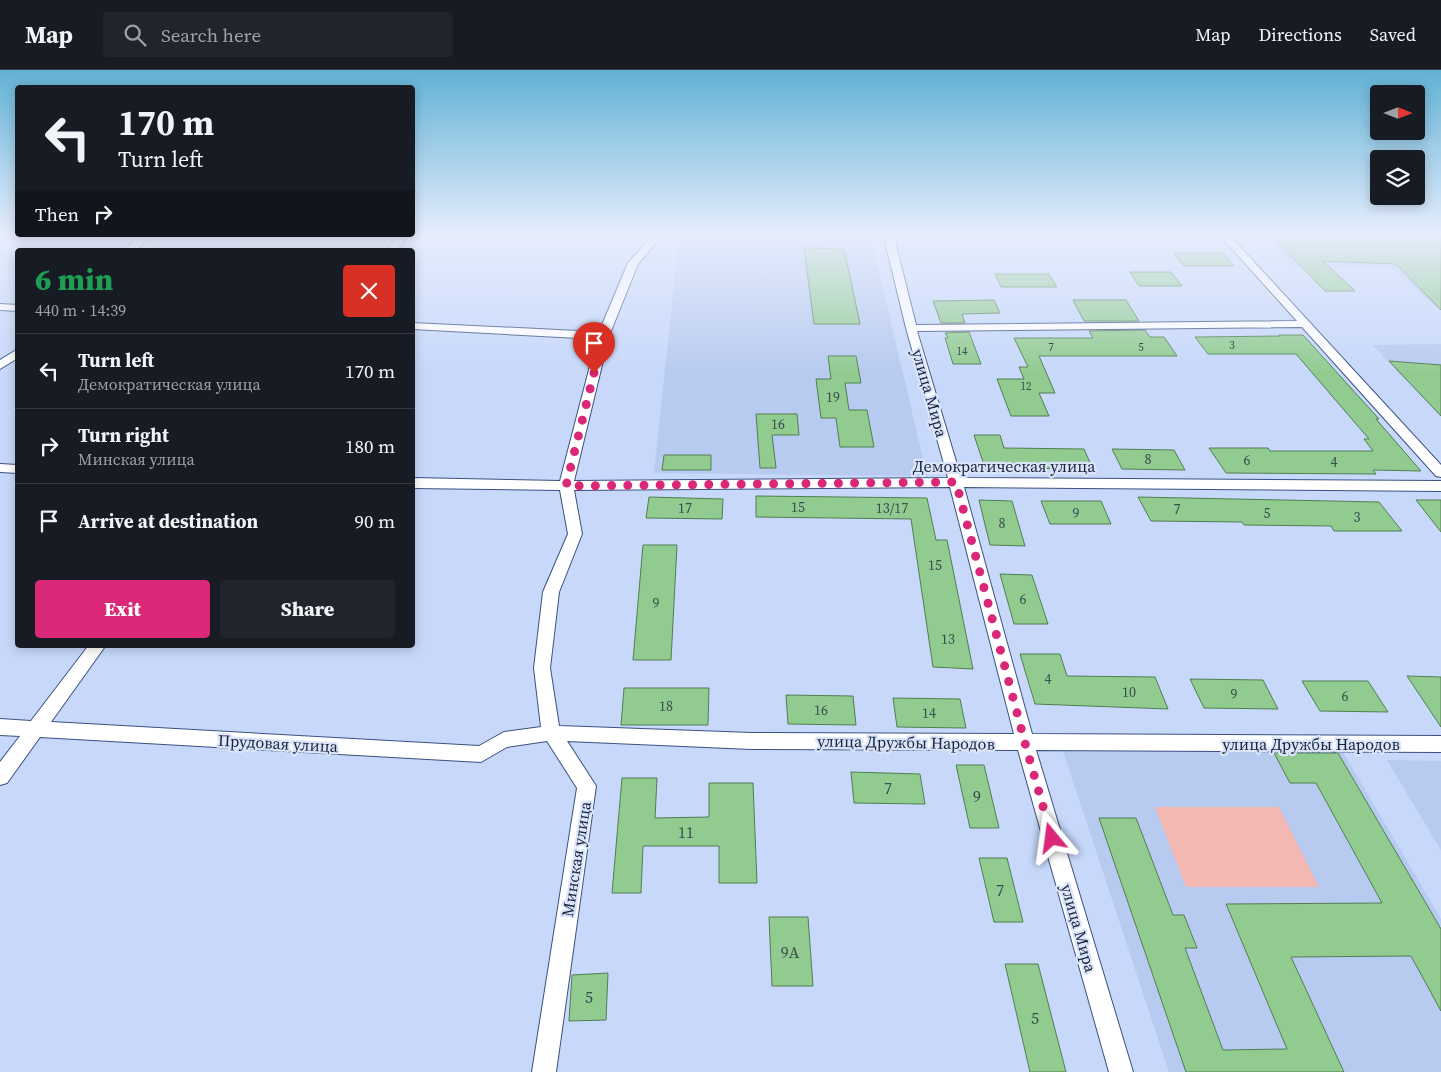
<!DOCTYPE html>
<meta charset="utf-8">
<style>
:root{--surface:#171b24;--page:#20242c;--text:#f1f3f6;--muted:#9ea1a6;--line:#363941;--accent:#db2777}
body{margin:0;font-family:"Source Serif 4",serif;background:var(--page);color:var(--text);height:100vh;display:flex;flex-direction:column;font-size:19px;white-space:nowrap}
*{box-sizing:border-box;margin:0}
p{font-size:16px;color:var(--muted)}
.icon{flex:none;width:28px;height:28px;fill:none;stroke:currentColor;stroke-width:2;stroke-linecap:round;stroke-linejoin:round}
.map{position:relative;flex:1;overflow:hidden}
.sheet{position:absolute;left:15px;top:178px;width:400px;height:400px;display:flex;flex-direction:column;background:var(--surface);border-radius:5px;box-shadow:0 2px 12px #0003}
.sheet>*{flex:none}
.top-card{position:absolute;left:15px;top:15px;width:400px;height:152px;border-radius:5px;box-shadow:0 2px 12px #0003;background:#171b24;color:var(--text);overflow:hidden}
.needle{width:32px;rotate:90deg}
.buttons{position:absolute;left:1370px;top:15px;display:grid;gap:10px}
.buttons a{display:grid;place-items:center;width:55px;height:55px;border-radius:5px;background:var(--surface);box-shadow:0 2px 12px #0003;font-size:25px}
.pin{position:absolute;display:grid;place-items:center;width:42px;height:42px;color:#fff;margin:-51px -21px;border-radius:50% 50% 50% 0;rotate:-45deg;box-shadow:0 0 5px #0007}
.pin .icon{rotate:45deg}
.me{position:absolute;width:55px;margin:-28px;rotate:344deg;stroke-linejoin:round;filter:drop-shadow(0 0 4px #0008)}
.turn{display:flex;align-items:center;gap:18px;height:105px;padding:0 20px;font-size:22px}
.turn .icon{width:65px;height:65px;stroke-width:2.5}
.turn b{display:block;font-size:35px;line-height:42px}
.then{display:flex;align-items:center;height:48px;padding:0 20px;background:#0003;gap:10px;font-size:19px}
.round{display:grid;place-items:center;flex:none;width:52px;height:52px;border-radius:5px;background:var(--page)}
.head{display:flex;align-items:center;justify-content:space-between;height:85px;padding:0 20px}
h1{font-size:30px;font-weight:800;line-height:38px;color:#1e9e55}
.button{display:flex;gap:10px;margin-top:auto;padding:10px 20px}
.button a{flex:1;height:58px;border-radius:5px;background:var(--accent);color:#fff;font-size:20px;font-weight:800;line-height:58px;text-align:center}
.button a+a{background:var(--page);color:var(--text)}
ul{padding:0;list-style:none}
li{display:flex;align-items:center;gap:15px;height:75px;padding:0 20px;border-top:1px solid var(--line)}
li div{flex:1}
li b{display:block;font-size:19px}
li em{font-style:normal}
header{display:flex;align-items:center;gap:30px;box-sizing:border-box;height:70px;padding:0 25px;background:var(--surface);border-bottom:1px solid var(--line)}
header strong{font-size:24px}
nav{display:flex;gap:28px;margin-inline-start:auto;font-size:18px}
.search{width:350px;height:45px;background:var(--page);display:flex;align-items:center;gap:12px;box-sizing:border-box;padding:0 18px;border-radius:5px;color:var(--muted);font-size:19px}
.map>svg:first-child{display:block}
.built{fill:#b7caef}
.green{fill:#f4b8b3}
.building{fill:#91cb90;stroke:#517e51}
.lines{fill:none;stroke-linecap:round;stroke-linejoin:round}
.minor-casing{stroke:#3a5181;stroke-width:2}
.minor{fill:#fff;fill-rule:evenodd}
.route{stroke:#db2777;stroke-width:9;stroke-dasharray:0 16.2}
.labels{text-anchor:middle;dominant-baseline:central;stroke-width:4.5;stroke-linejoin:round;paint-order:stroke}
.far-number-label{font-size:11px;fill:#374e4f}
.number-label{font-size:14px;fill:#374e4f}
.street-label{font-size:16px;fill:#192439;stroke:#dae5fc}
.near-number-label{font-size:16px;fill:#374e4f}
</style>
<header>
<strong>Map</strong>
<div class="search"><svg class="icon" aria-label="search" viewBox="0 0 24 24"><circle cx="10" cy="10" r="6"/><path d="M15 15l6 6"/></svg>Search here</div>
<nav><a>Map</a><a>Directions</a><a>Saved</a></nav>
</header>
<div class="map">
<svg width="1441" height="1002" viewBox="0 0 1441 1002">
<rect width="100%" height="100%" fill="#c7d8fb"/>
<g class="built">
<path d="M1055,163H1441V237H1436L1391,198L1292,196L1268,170L1057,167Z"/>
<path d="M679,169L872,171L927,406L654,403Z"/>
<path d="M1441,274V346L1372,275Z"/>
<path d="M1340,677L1441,849V1002H1169L1062,678Z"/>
<path d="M1387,690L1441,691V780Z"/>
</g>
<path class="green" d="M1155,737H1279L1319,817H1186Z"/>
<g class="building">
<path d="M1268,163H1441V240L1396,194L1323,191L1355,221H1325Z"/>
<path d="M804,178L844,179L860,254H814Z"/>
<path d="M1174,183H1223L1234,196H1184Z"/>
<path d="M1130,202H1171L1182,216H1139Z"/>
<path d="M995,204H1049L1057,217H1001Z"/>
<path d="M994,230L1000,243L962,244L965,253H941L933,231Z"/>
<path d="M1073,230H1126L1139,251H1084Z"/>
<path d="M1145,260L1150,267H1164L1177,286H1039L1055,323H1039L1049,346H1011L997,309H1024L1019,297H1028L1014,268H1093L1089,261Z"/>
<path d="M969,262L981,294H953L945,268H948L945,263Z"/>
<path d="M1279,265H1303L1379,349H1376L1421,401L1373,400L1376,404L1226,403L1209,378H1268L1270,381H1373L1364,369H1369L1296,284H1208L1195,267L1280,266Z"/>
<path d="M828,286H856L861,313H845L849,340H867L874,377H840L836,348H821L816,309H831Z"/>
<path d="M1389,291L1441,295V346Z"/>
<path d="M756,344H797L799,365H772L776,398H760Z"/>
<path d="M974,365H1000L1004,378L1084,379L1093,399L1011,398L1013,402L986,401Z"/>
<path d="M1112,379L1174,380L1185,400L1122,399Z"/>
<path d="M664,385H711V400H662Z"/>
<path d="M756,426L927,428L936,470H947L973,599L933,597L911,449L756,447Z"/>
<path d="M649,427L723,429L722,449L646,448Z"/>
<path d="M1138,427L1379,432L1402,461H1334L1331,456L1244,455L1242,452L1151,451Z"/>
<path d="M979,430L1012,431L1025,476L990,475Z"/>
<path d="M1416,430H1441V462Z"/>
<path d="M1041,431H1101L1111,454H1050Z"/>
<path d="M643,475H677L671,590H633Z"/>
<path d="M1000,504L1032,505L1048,554H1014Z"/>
<path d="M1020,584H1060L1067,606L1155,607L1168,639L1035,634Z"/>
<path d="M1407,606L1441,607V657Z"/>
<path d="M1190,609L1263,610L1278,639L1204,638Z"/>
<path d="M1302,611H1368L1388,642L1320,641Z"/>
<path d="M624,618H709L708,655H621Z"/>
<path d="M786,625L853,626L856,655L788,654Z"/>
<path d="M893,628L960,629L966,658L897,657Z"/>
<path d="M1274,683H1338L1441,859V941L1411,886L1291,887L1344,1002H1186L1099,748H1136L1173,845H1184L1197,878H1185L1223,980L1287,979L1226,834L1382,833L1316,713H1290Z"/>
<path d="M956,695H984L999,758H970Z"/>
<path d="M851,702L920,704L925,734L854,733Z"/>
<path d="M622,708H657L655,748L709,747V713H753L757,813H719V776H643L641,823H612Z"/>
<path d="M979,788H1007L1023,852H994Z"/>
<path d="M769,847H808L813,916H772Z"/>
<path d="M1005,894H1038L1066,1002H1030Z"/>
<path d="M608,903L606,950L569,951L572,905Z"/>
</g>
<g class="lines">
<defs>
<g id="minor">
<path d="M655,163H664L638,194L609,266L574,411L948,408L906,258L883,163H893L916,255L1297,251L1224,170L1232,168L1441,395V407L1436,406L1302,257L917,261L961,408L1441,411V421L964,417L1032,664L1441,666V682L1036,680L1133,1002H1109L1018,680L752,679L567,671L596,716L556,1002H532L577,718L547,671L507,677L481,692L40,667L7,713L0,715V692L20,666L0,665V649L31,651L89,575H106L51,652L479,676L504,662L541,657L534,598L543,522L568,464L560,420L412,418V408L560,411L597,269L412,259V253L599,262L628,193ZM950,417L1014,664L752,663L559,656L550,598L559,522L582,464L574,420Z"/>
<path d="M141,165H152L136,180H125Z"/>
<path d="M399,165H409L397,180H387Z"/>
<path d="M0,234L18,235V241L0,240Z"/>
<path d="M18,279V288L0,299V290Z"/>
<path d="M0,394L18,395V403L0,402Z"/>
</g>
</defs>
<use href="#minor" class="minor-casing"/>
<use href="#minor" class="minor"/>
</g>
<linearGradient id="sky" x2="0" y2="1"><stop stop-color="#61b1d5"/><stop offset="0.54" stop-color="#e6edfd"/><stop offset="1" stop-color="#e6edfd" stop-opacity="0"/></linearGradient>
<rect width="1441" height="304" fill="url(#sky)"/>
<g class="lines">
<path class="route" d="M594,303L566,416L956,412L1025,673L1052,768"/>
</g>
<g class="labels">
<g class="far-number-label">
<text x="1232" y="275">3</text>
<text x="1051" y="277">7</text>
<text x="1141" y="277">5</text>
<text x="962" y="281">14</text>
<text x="1026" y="316">12</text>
</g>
<g class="number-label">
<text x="833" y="327">19</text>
<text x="778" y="354">16</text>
<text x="1148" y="389">8</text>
<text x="1247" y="390">6</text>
<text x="1334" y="392">4</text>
<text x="798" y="437">15</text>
<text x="685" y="438">17</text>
<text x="892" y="438">13/17</text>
<text x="1177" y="439">7</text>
<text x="1076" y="443">9</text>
<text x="1267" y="443">5</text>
<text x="1357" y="447">3</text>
<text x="1002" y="453">8</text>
<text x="935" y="495">15</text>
<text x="1023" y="529">6</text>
<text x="656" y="533">9</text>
<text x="948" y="569">13</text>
<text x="1048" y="609">4</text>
<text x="1129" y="622">10</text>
<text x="1234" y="624">9</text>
<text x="1345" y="626">6</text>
<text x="666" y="636">18</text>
<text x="821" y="640">16</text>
<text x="929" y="643">14</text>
</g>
<g class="street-label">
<text transform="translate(930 323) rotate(74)">улица Мира</text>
<text x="1004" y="396">Демократическая улица</text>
<text transform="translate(906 672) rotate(1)">улица Дружбы Народов</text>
<text transform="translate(278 673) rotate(3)">Прудовая улица</text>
<text x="1311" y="674">улица Дружбы Народов</text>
<text transform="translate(576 789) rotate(-81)">Минская улица</text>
<text transform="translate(1079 858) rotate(74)">улица Мира</text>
</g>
<g class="near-number-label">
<text x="888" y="718">7</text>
<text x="977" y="726">9</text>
<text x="686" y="762">11</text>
<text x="1000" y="820">7</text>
<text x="790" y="882">9А</text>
<text x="589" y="927">5</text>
<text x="1035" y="948">5</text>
</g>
</g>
</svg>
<div class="buttons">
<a><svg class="needle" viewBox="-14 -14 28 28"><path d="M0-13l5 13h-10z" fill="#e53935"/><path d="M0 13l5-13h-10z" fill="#9ea1a6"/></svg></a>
<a><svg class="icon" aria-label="layers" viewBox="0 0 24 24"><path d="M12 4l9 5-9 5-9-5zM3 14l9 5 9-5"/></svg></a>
</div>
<div class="pin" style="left:594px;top:303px;background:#d93025"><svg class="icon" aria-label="arrive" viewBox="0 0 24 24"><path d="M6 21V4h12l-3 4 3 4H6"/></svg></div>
<svg class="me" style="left:1052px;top:768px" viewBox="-20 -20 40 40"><path d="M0-17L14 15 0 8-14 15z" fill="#db2777" stroke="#fff" stroke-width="4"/></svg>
<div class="top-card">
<div class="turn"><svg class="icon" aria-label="left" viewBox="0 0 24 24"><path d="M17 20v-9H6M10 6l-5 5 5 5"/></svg><div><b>170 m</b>Turn left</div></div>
<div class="then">Then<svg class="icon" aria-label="right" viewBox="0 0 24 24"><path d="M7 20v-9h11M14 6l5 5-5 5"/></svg></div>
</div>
<section class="sheet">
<div class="head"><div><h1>6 min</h1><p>440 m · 14:39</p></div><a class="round" style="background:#d93025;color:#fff"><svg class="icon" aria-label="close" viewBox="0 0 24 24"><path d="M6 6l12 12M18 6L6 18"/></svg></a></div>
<ul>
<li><svg class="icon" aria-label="left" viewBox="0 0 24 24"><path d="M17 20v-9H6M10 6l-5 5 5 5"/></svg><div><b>Turn left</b><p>Демократическая улица</p></div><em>170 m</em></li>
<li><svg class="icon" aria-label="right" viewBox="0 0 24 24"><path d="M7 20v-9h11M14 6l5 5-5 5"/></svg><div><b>Turn right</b><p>Минская улица</p></div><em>180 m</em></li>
<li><svg class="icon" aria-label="arrive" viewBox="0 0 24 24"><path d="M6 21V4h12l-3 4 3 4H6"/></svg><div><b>Arrive at destination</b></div><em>90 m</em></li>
</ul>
<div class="button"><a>Exit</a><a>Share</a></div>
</section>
</div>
